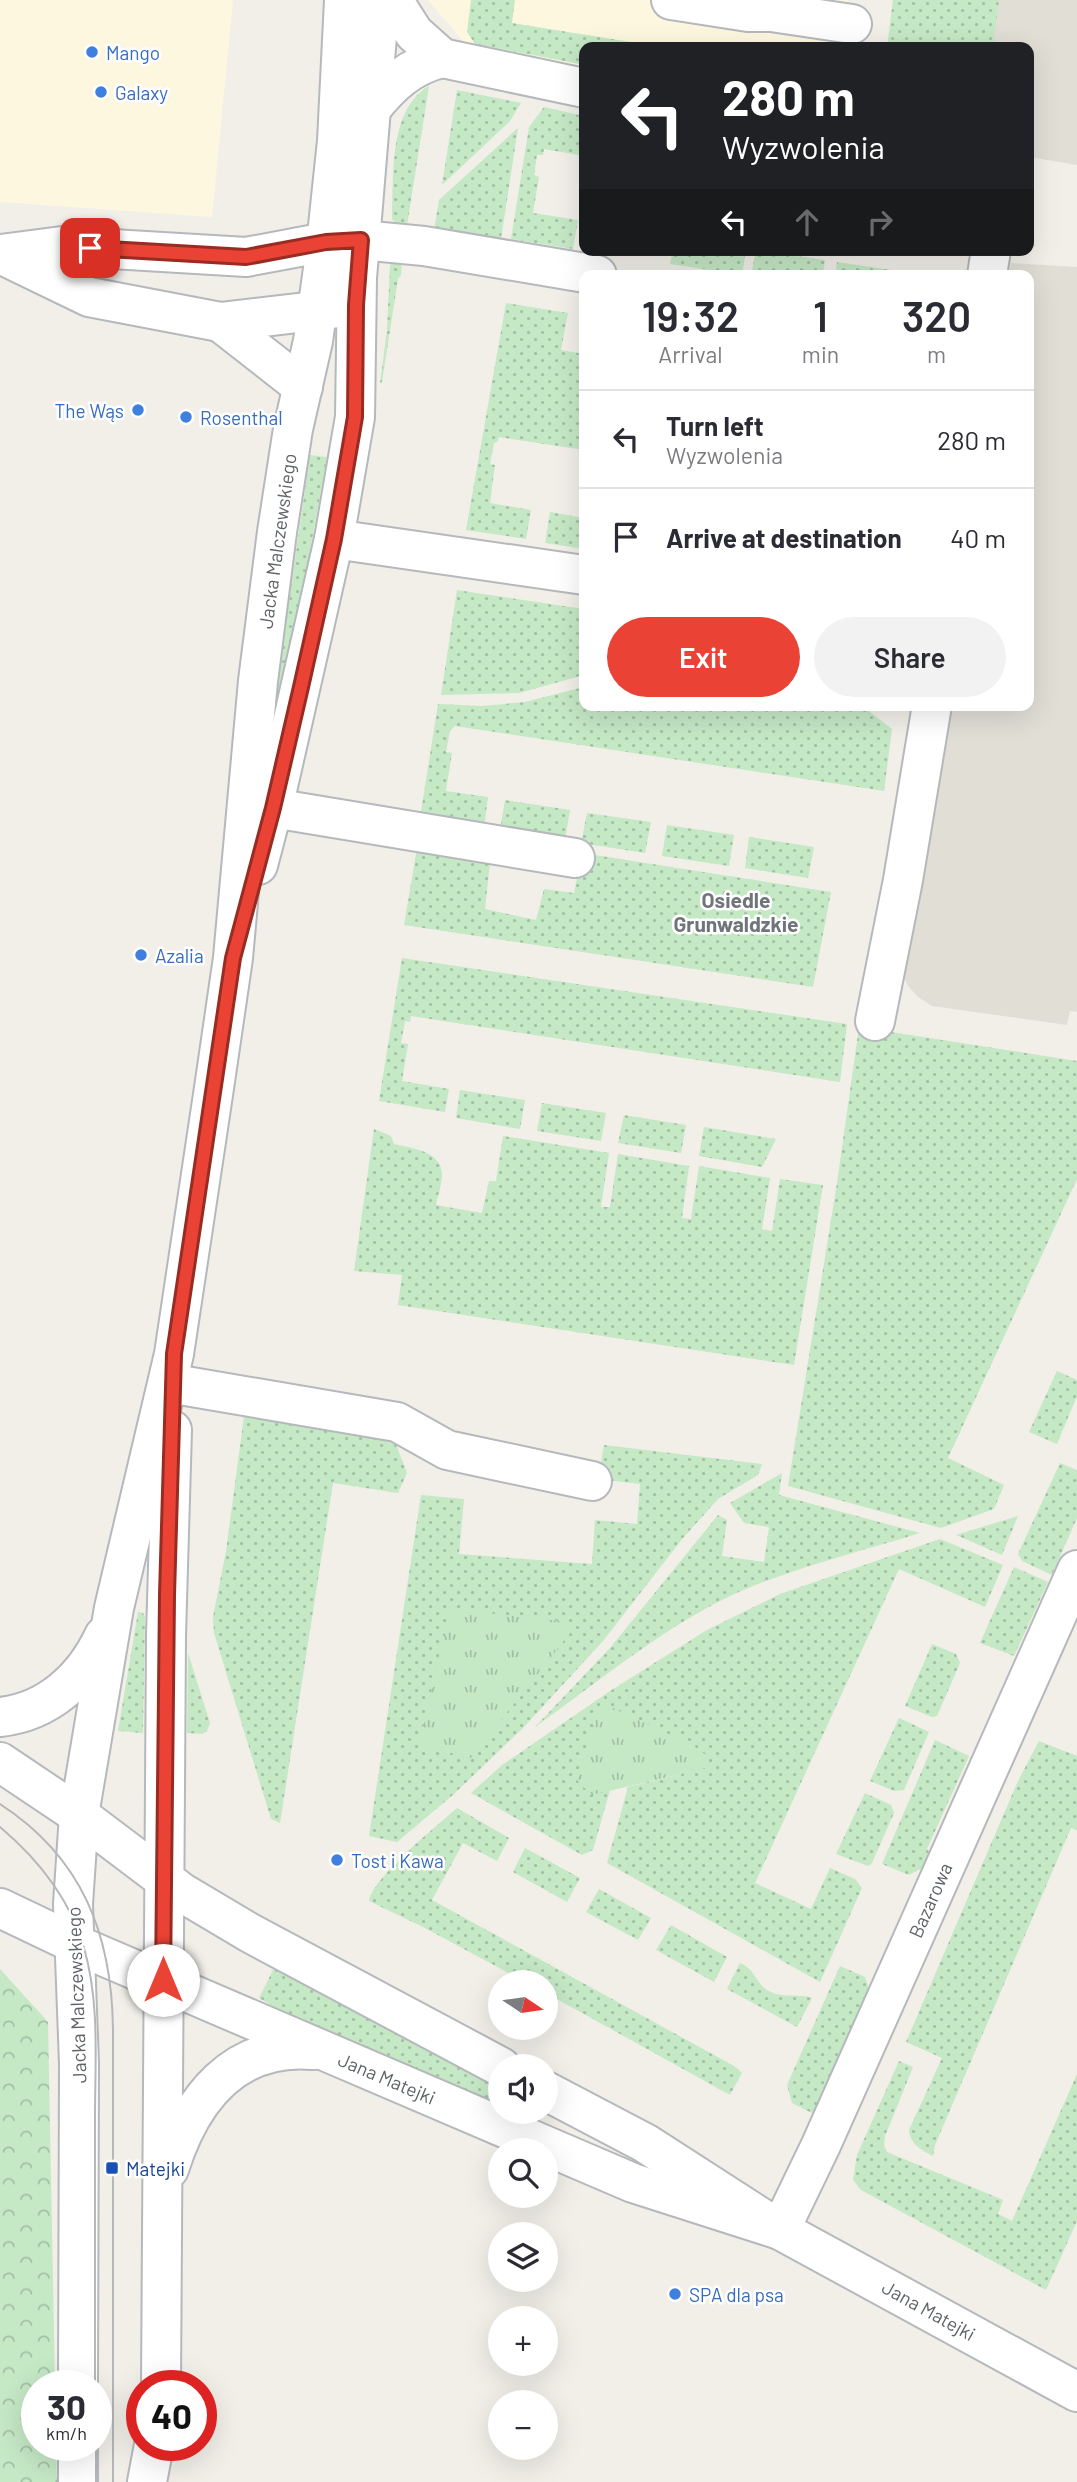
<!DOCTYPE html>
<meta charset="utf-8">
<style>
:root{--surface:#fff;--page:#f2f2f3;--text:#2b2b33;--muted:#7c7c81;--line:#e1e1e2;--accent:#ea4335}
body{margin:0;font-family:Barlow,sans-serif;background:var(--page);color:var(--text);height:100vh;display:flex;flex-direction:column;font-size:26px;white-space:nowrap}
*{box-sizing:border-box;margin:0}
p{font-size:23px;color:var(--muted)}
.icon{flex:none;width:38px;height:38px;fill:none;stroke:currentColor;stroke-width:2;stroke-linecap:round;stroke-linejoin:round}
.map{position:relative;flex:1;overflow:hidden}
.side{position:absolute;left:579px;top:270px;width:455px;height:441px;display:flex;flex-direction:column;background:var(--surface);border-radius:14px;box-shadow:0 7px 28px #0002}
.side>*{flex:none}
.banner{position:absolute;left:579px;top:42px;width:455px;height:214px;border-radius:14px;box-shadow:0 7px 28px #0002;background:#202124;color:#fff;overflow:hidden}
.needle{width:46px;rotate:103deg}
.controls{position:absolute;left:488px;top:1970px;display:grid;gap:14px}
.controls a{display:grid;place-items:center;width:70px;height:70px;border-radius:50%;background:var(--surface);box-shadow:0 7px 28px #0002;font-size:35px}
.speed{position:absolute;left:21px;top:2370px;display:flex;gap:14px;font-size:35px;font-weight:700;text-align:center}
.speed>*{display:grid;place-content:center;width:91px;height:91px;border-radius:50%;background:var(--surface);box-shadow:0 7px 28px #0002;line-height:1}
.speed small{font-size:18px;font-weight:400}
.speed .limit{border:10px solid #d22;background:#fff;color:#111}
.pin{position:absolute;display:grid;place-items:center;width:60px;height:60px;color:#fff;margin:-30px;border-radius:14px;box-shadow:0 4px 10px #0006}
.me{position:absolute;width:77px;margin:-38px;rotate:0deg;stroke-linejoin:round;filter:drop-shadow(0 0 5px #0008)}
.turn{display:flex;align-items:center;gap:24px;height:147px;padding:0 28px;font-size:32px}
.turn .icon{width:91px;height:91px;stroke-width:2.5}
.turn b{display:block;font-size:49px;line-height:60px}
.lanes{display:flex;align-items:center;height:66px;padding:0 28px;background:#0003;justify-content:center;gap:35px;direction:ltr}
.lanes .off{opacity:.35}
.eta{display:flex;justify-content:space-evenly;align-items:center;height:119px;text-align:center}
.eta b{font-size:42px;font-weight:600;line-height:49px}
.primary-button{display:flex;gap:14px;margin-top:auto;padding:14px 28px}
.primary-button a{flex:1;height:80px;border-radius:42px;background:var(--accent);color:#fff;font-size:28px;font-weight:600;line-height:80px;text-align:center}
.primary-button a+a{background:var(--page);color:var(--text)}
ul{padding:0;list-style:none}
li{display:flex;align-items:center;gap:21px;height:98px;padding:0 28px;border-top:2px solid var(--line)}
li div{flex:1}
li b{display:block;font-size:26px}
li em{font-style:normal}
.map>svg:first-child{display:block}
.commercial{fill:#fef7e0}
.education{fill:#e1ded6}
.grass{fill:url(#grass-dots)}
.forest{fill:url(#forest-crowns)}
.park{fill:url(#park-tufts)}
.lines{fill:none;stroke-linecap:round;stroke-linejoin:round}
.minor-casing{stroke:#b5b8bc;stroke-width:42}
.minor{stroke:#fff;stroke-width:38}
.tram{stroke:#b6b7b8;stroke-width:2}
.route-casing{stroke:#982c22;stroke-width:18}
.route{stroke:#ea4335;stroke-width:12}
.shop-dot{fill:#3f7fe0;stroke:#fff;stroke-width:2.5}
.transit-dot{fill:#1a4fb4;stroke:#fff;stroke-width:2.5}
.labels{text-anchor:middle;dominant-baseline:central;stroke-width:5;stroke-linejoin:round;paint-order:stroke}
.shop-label{font-size:19px;fill:#366cbe;stroke:#fff;text-anchor:start}
.street-label{font-size:19px;fill:#5f6368;stroke:#fff}
.transit-label{font-size:19px;fill:#164399;stroke:#fff;text-anchor:start}
.neighbourhood-label{font-size:21px;font-weight:bold;fill:#70757a;stroke:#fff}
</style>
<div class="map">
<svg width="1077" height="2482" viewBox="0 0 1077 2482">
<defs>
<pattern id="grass-dots" width="8" height="8" patternUnits="userSpaceOnUse" patternTransform="scale(1.75)"><rect width="8" height="8" fill="#c5e8c5"/><path d="M2 2h.1M6 6h.1" fill="none" stroke="#a3c0a4" stroke-width="1.8" stroke-linecap="round"/></pattern>
<pattern id="forest-crowns" width="20" height="18" patternUnits="userSpaceOnUse" patternTransform="scale(1.75)"><rect width="20" height="18" fill="#c5e8c5"/><path d="M2 6a3 3 0 1 1 6 0M12 15a3 3 0 1 1 6 0" fill="none" stroke="#a3c0a4"/></pattern>
<pattern id="park-tufts" width="24" height="20" patternUnits="userSpaceOnUse" patternTransform="scale(1.75)"><rect width="24" height="20" fill="#c5e8c5"/><path d="M3 7l-1-3M5 7V3M7 7l1-3M15 17l-1-3M17 17v-4M19 17l1-3" fill="none" stroke="#a3c0a4"/></pattern>
</defs>
<rect width="100%" height="100%" fill="#f1efe8"/>
<g class="commercial">
<path d="M0,0H233L212,217L0,202Z"/>
<path d="M428,0H848L840,47H584V72L469,48Z"/>
</g>
<g class="education">
<path d="M910,0H1077V165L1029,157V47H905Z"/>
<path d="M1011,263L1077,267V1012L1070,1011L1067,1025L932,1006L918,997L908,986L900,970L943,705H1029V275H1009Z"/>
</g>
<g class="grass">
<path d="M471,0H515L512,23L662,47H584V65L475,44L467,32Z"/>
<path d="M893,0H999L993,47H887Z"/>
<path d="M429,86L406,232L392,219C394,176 388,110 429,86Z"/>
<path d="M457,90L521,103L510,121L442,185Z"/>
<path d="M544,107L584,116V156L544,149L543,155H537L534,175L539,177L533,213L578,220L573,249L511,239L529,127Z"/>
<path d="M518,128L501,239L434,230L439,200Z"/>
<path d="M673,250H746L742,275L670,264Z"/>
<path d="M756,250L825,260L823,275H751Z"/>
<path d="M403,252L401,275L398,279L382,382L380,383L387,330L390,265Z"/>
<path d="M837,262L905,272V275H835Z"/>
<path d="M506,303L568,313L561,350L584,354V450L499,437L497,442L494,443L490,464L495,465L490,503L531,510L526,539L466,530Z"/>
<path d="M310,455L327,457L280,716L272,719Z"/>
<path d="M550,512L584,518V549L545,543Z"/>
<path d="M457,590L584,609V675L519,693L441,695Z"/>
<path d="M584,687V705H861L892,729L884,791L455,726L450,731L446,752L452,753L446,791L488,797L484,828L420,818L438,704L482,706L525,702Z"/>
<path d="M505,800L570,810L565,840L500,830Z"/>
<path d="M587,813L651,822L645,853L581,843Z"/>
<path d="M667,825L734,835L729,866L662,856Z"/>
<path d="M749,837L814,847L808,878L745,868Z"/>
<path d="M417,848L490,862L485,909L536,920L544,889L574,893L582,853L831,892L813,987L404,925Z"/>
<path d="M402,958L847,1024L840,1082L411,1016L410,1022L405,1021L401,1043L408,1044L402,1081L449,1089L445,1112L379,1101Z"/>
<path d="M859,1027L1077,1061V1179L948,1458L1004,1485L994,1509L941,1528L788,1486L837,1183Z"/>
<path d="M460,1090L525,1100L520,1129L456,1118Z"/>
<path d="M542,1103L606,1113L601,1141L537,1131Z"/>
<path d="M624,1115L686,1125L681,1153L618,1143Z"/>
<path d="M704,1127L776,1139L762,1167L699,1156Z"/>
<path d="M374,1129L391,1136L394,1144C411,1148 444,1151 442,1177C441,1186 438,1196 436,1205L482,1213L489,1181H496L503,1136L609,1153L601,1207H610L618,1154L689,1166L682,1218L691,1219L699,1166L770,1178L762,1229L772,1231L780,1179L823,1185L794,1365L398,1305L402,1275L354,1271Z"/>
<path d="M1057,1371L1077,1380V1396L1057,1444L1029,1432Z"/>
<path d="M245,1409L392,1434L407,1473L398,1493L333,1483L280,1823L271,1819L214,1633L213,1617L226,1551Z"/>
<path d="M604,1445L762,1464L758,1475L718,1499L683,1538L603,1641L523,1728L454,1794L397,1842L369,1836L421,1495L464,1499L459,1554L592,1564L595,1520L637,1524L640,1484L598,1479Z"/>
<path d="M1060,1463L1077,1470V1518L1052,1575L1022,1561L1018,1554Z"/>
<path d="M782,1473L779,1495L920,1533C856,1553 787,1569 726,1598C657,1632 597,1683 535,1727L610,1648L718,1515L727,1520L722,1556L764,1562L769,1527L744,1523L730,1503Z"/>
<path d="M1018,1516L1002,1555L956,1535Z"/>
<path d="M940,1539L1003,1565L985,1607L899,1569L755,1883L811,1909L830,1868L855,1879L862,1888L820,1982L607,1863L628,1787L706,1768L591,1795L610,1790L593,1850L582,1855L471,1793L502,1765L610,1691L707,1630L780,1594Z"/>
<path d="M1014,1567L1048,1582L1014,1656L980,1643Z"/>
<path d="M138,1612L143,1613L145,1617L143,1733L118,1731Z"/>
<path d="M932,1644L956,1654L960,1663L937,1716L932,1717L905,1706Z"/>
<path d="M188,1653L210,1723L207,1731L202,1734L187,1733Z"/>
<path d="M899,1718L929,1732L904,1790L894,1791L870,1781Z"/>
<path d="M935,1740L969,1756L927,1849L929,1851L922,1868L909,1875L882,1864Z"/>
<path d="M1039,1741L1077,1756V1830L1071,1828L935,2145L933,2156C921,2150 910,2144 909,2130L942,2058L906,2042L1018,1781Z"/>
<path d="M865,1793L891,1805L894,1813L872,1863L868,1866L836,1854Z"/>
<path d="M457,1808L509,1838L497,1861L463,1843L432,1900L734,2066L742,2073L730,2095L546,1993V1983H527L423,1927L369,1901C375,1875 435,1828 457,1808Z"/>
<path d="M525,1848L580,1878L567,1902L513,1872Z"/>
<path d="M599,1889L651,1918L638,1940L586,1912Z"/>
<path d="M671,1925L727,1957L714,1982L656,1950Z"/>
<path d="M740,1963C754,1968 756,1983 767,1990C781,1999 797,1993 812,1998L797,2027L727,1989Z"/>
<path d="M275,1966L485,2081L493,2088L495,2095L487,2099L477,2096L278,2009L259,1998Z"/>
<path d="M840,1966L865,1977L869,1988L814,2114L792,2103L787,2085Z"/>
<path d="M899,2061L913,2067L885,2136L884,2146L887,2152L1003,2200L998,2214L1012,2221L1077,2074V2221L1046,2290L861,2190L853,2180L857,2155Z"/>
</g>
<path class="forest" d="M0,1969L48,2022L55,2385H37V2445H56L57,2482H0Z"/>
<g class="park">
<path d="M450,1609L578,1623L471,1758L419,1745Z"/>
<path d="M611,1707L695,1747L706,1755V1768L591,1795L577,1780L596,1718L602,1709Z"/>
</g>
<g class="lines">
<defs>
<g id="minor">
<path d="M393,0L414,33L442,58L584,88"/>
<path d="M671,0L748,12H771"/>
<path d="M773,0L771,12L852,24"/>
<path d="M371,109C391,84 410,66 442,58"/>
<path d="M0,254L89,297L220,322L340,308"/>
<path d="M2,254L62,246L246,257L326,242L361,240L424,246L597,275"/>
<path d="M987,275L991,250"/>
<path d="M220,322L303,387"/>
<path d="M334,539L584,575"/>
<path d="M273,808L575,858"/>
<path d="M258,865L273,808L334,539L355,417L357,278L380,0"/>
<path d="M875,1021L903,880L932,705"/>
<path d="M174,1384L397,1422L447,1450L592,1481"/>
<path d="M0,1717C48,1712 84,1679 104,1636"/>
<path d="M0,1762L79,1815L181,1892L250,1933L501,2067"/>
<path d="M0,1908L84,1948L633,2183L780,2230"/>
<path d="M546,2091L645,2143L780,2230L1077,2392"/>
<path d="M169,2169C191,2099 234,2043 313,2050"/>
<path d="M780,2230L821,2145L1077,1570"/>
<path d="M78,2385L79,2063L73,1904L79,1815L114,1608L174,1354L214,1088L233,958L258,681L277,532L293,429L313,341L325,254L337,141L344,0"/>
<path d="M161,2385L166,1635L172,1430"/>
<path d="M78,2482V2445"/>
<path d="M147,2482L154,2445"/>
</g>
</defs>
<use href="#minor" class="minor-casing"/>
<use href="#minor" class="minor"/>
<g class="tram">
<path d="M0,1804C82,1857 112,1934 113,2030V2482"/>
<path d="M0,1827C39,1860 70,1899 84,1948C100,2003 95,2062 95,2118C95,2207 95,2296 95,2385"/>
<path d="M96,2445V2482"/>
</g>
</g>
<g class="lines">
<defs>
<path id="route" d="M90,248L246,257L326,242L361,240L356,305L355,417L334,539L301,687L273,808L233,958L174,1354L167,1595L163,1980"/>
</defs>
<use href="#route" class="route-casing"/>
<use href="#route" class="route"/>
</g>
<g class="shop-dot">
<circle cx="92" cy="52" r="7"/>
<circle cx="101" cy="92" r="7"/>
<circle cx="138" cy="410" r="7"/>
<circle cx="186" cy="417" r="7"/>
<circle cx="141" cy="955" r="7"/>
<circle cx="337" cy="1860" r="7"/>
<circle cx="675" cy="2294" r="7"/>
</g>
<rect class="transit-dot" x="105" y="2161" width="14" height="14" rx="3.5"/>
<g class="labels">
<g class="shop-label">
<text x="106" y="52">Mango</text>
<text x="115" y="92">Galaxy</text>
<text x="124" y="410" text-anchor="end">The Wąs</text>
<text x="200" y="417">Rosenthal</text>
<text x="155" y="955">Azalia</text>
<text x="351" y="1860">Tost i Kawa</text>
<text x="689" y="2294">SPA dla psa</text>
</g>
<g class="street-label">
<text transform="translate(277 541) rotate(-82)">Jacka Malczewskiego</text>
<text transform="translate(930 1900) rotate(-66)">Bazarowa</text>
<text transform="translate(76 1995) rotate(-92)">Jacka Malczewskiego</text>
<text transform="translate(387 2078) rotate(23)">Jana Matejki</text>
<text transform="translate(929 2310) rotate(29)">Jana Matejki</text>
</g>
<g class="transit-label">
<text x="126" y="2168">Matejki</text>
</g>
<g class="neighbourhood-label">
<text x="736" y="899">Osiedle<tspan x="736" dy="24">Grunwaldzkie</tspan></text>
</g>
</g>
</svg>
<div class="controls">
<a><svg class="needle" viewBox="-14 -14 28 28"><path d="M0-13l5 13h-10z" fill="#e53935"/><path d="M0 13l5-13h-10z" fill="#7c7c81"/></svg></a>
<a><svg class="icon" aria-label="sound" viewBox="0 0 24 24"><path d="M4 9h4l5-4v14l-5-4H4zM17 9q2 3 0 6"/></svg></a>
<a><svg class="icon" aria-label="search" viewBox="0 0 24 24"><circle cx="10" cy="10" r="6"/><path d="M15 15l6 6"/></svg></a>
<a><svg class="icon" aria-label="layers" viewBox="0 0 24 24"><path d="M12 4l9 5-9 5-9-5zM3 14l9 5 9-5"/></svg></a>
<a>+</a>
<a>−</a>
</div>
<div class="speed"><div>30<small>km/h</small></div><div class="limit">40</div></div>
<div class="pin" style="left:90px;top:248px;background:#d93025"><svg class="icon" aria-label="arrive" viewBox="0 0 24 24"><path d="M6 21V4h12l-3 4 3 4H6"/></svg></div>
<svg class="me" style="left:163px;top:1980px" viewBox="-20 -20 40 40"><circle r="19" fill="#fff"/><path d="M0-13L10 11 0 6-10 11z" fill="#ea4335"/></svg>
<div class="banner">
<div class="turn"><svg class="icon" aria-label="left" viewBox="0 0 24 24"><path d="M17 20v-9H6M10 6l-5 5 5 5"/></svg><div><b>280 m</b>Wyzwolenia</div></div>
<div class="lanes"><svg class="icon" aria-label="left" viewBox="0 0 24 24"><path d="M17 20v-9H6M10 6l-5 5 5 5"/></svg><svg class="icon off" aria-label="ahead" viewBox="0 0 24 24"><path d="M12 20V5M6 11l6-6 6 6"/></svg><svg class="icon off" aria-label="right" viewBox="0 0 24 24"><path d="M7 20v-9h11M14 6l5 5-5 5"/></svg></div>
</div>
<section class="side">
<div class="eta">
<div><b>19:32</b><p>Arrival</p></div>
<div><b>1</b><p>min</p></div>
<div><b>320</b><p>m</p></div>
</div>
<ul>
<li><svg class="icon" aria-label="left" viewBox="0 0 24 24"><path d="M17 20v-9H6M10 6l-5 5 5 5"/></svg><div><b>Turn left</b><p>Wyzwolenia</p></div><em>280 m</em></li>
<li><svg class="icon" aria-label="arrive" viewBox="0 0 24 24"><path d="M6 21V4h12l-3 4 3 4H6"/></svg><div><b>Arrive at destination</b></div><em>40 m</em></li>
</ul>
<div class="primary-button"><a>Exit</a><a>Share</a></div>
</section>
</div>
